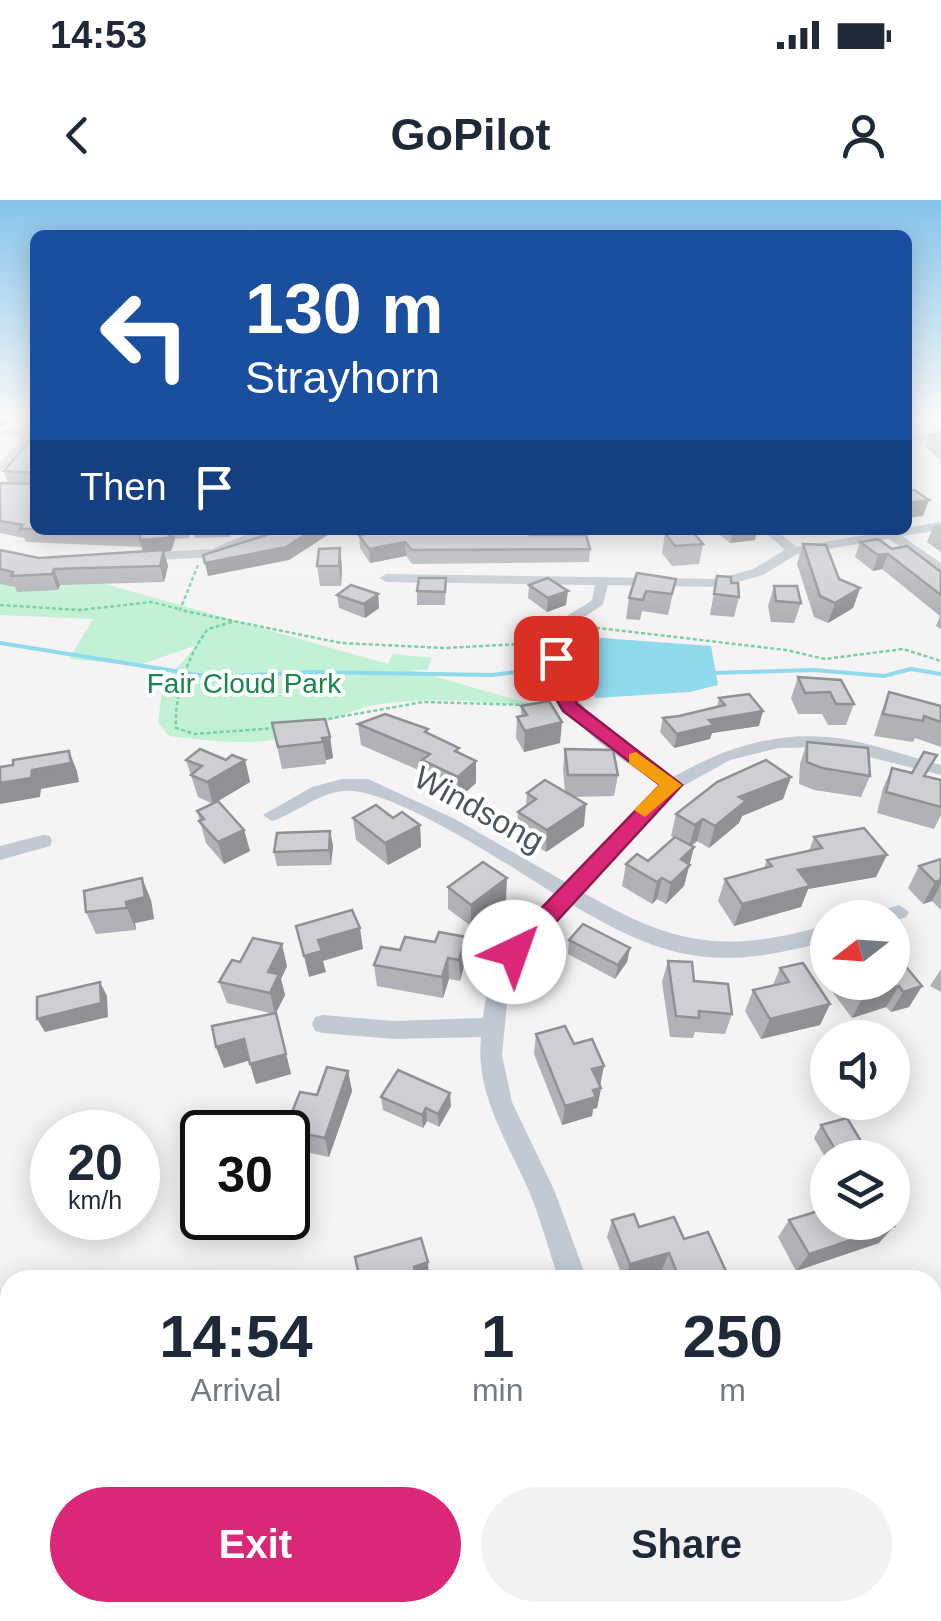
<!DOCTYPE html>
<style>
:root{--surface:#fff;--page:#f2f2f3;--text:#1f2937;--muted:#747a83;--accent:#db2777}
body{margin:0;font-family:Arial,sans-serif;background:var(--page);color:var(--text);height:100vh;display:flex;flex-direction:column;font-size:38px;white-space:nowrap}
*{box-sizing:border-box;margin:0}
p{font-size:32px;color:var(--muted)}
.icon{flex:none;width:55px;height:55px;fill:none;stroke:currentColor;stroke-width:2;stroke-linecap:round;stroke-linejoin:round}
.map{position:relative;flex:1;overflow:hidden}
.details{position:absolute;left:0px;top:1070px;width:942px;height:352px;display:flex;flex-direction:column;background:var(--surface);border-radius:30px 30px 0 0;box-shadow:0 5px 25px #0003}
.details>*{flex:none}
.hud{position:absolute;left:30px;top:30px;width:882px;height:305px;border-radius:15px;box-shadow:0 5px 25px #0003;background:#1a4fa0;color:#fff;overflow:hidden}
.needle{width:65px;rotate:253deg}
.buttons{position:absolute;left:810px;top:700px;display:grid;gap:20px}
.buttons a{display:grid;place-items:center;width:100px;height:100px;border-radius:50%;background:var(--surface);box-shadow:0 5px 25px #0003;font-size:50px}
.speed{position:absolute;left:30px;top:910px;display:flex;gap:20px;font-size:50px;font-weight:700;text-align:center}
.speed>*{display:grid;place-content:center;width:130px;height:130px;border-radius:50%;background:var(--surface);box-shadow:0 5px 25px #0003;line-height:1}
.speed small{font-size:25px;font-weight:400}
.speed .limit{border:5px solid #111;border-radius:15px;background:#fff;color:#111}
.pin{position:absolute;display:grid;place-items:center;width:85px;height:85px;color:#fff;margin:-42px;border-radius:20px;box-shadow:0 5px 15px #0006}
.me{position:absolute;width:110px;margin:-55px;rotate:42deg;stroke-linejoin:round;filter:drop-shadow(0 0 8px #0008)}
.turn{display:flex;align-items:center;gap:35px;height:210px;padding:0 50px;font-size:45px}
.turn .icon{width:130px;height:130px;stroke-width:2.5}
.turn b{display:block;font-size:70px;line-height:85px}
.then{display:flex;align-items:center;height:95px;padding:0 50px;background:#0003;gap:20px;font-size:38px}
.eta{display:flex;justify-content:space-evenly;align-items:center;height:170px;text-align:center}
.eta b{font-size:60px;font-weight:700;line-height:70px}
.action{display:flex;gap:20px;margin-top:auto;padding:20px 50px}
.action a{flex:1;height:115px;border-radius:60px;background:var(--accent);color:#fff;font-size:40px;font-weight:700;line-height:115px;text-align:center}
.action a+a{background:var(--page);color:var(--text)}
.status{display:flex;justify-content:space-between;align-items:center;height:70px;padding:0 50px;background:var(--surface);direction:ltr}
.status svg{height:28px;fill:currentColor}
header{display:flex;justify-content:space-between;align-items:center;height:130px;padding:0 50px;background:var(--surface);font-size:45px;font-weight:700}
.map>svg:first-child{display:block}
.green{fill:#c3f1d5}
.water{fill:#90daee}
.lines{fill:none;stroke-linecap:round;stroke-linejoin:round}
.stream{stroke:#90daee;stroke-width:4}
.path{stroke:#7ad0a6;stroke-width:2.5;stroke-dasharray:4 2.5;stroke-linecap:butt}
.street{fill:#c1cad2;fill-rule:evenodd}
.wall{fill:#b0b2b7}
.shaded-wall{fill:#909195}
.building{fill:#cdcfd5;stroke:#909195;stroke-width:2.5}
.route{fill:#db2777;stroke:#8e194d;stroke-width:2.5}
.slow{fill:#f59e0b}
.labels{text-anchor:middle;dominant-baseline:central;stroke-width:8;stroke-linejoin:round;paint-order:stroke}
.far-park-label{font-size:28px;fill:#17864f;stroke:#fff}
.street-label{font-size:32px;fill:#4a5661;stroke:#fff}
</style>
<div class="status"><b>14:53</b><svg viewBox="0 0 49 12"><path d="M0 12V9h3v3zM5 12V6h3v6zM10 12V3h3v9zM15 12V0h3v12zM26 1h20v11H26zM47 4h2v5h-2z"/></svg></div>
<header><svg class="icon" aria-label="back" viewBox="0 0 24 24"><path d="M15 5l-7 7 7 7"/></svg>GoPilot<svg class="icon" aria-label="person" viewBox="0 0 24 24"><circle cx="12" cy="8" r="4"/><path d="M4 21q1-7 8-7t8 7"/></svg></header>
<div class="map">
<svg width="941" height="1421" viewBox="0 0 941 1421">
<rect width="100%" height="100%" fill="#f5f3f3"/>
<path class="green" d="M0,354L388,464L393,454L432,458L427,470H412L580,518C518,503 451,496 387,503C351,507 326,525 292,535C253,548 208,540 169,536L158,523L163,483L197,445L139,465L69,459L93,419L0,415Z"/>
<path class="water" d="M588,437L711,446L718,485L690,492L596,498L584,486L579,448Z"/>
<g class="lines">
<g class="stream">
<path d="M0,443L212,477L312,472L492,475L547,468"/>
<path d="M567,469L585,470"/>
<path d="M711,473L814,470L884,476L911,469L941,474"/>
</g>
<g class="path">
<path d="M198,365L180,410L341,443L445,448L540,443"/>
<path d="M0,405L80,410L152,402L179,409"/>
<path d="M232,422L208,429C188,454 174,496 176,528L195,534L275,528"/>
<path d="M578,433L589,427L786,450L825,459L903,449L941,461"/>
<path d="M322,520L423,502L527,505"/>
</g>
<g class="street">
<path d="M22,217H32L30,242L0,272V263L20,241V236H0V230H21Z"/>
<path d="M918,217H929L941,230V240L908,241V235L934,234Z"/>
<path d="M908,257L913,260L912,263L908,264Z"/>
<path d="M941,322V330L902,336L941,363V373L888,339L797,354L763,375L719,387L608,385L603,404C592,414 574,419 567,433C562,442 563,453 565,463C575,521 628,547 673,577C721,550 771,532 828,537C865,540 905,556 941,565V575L829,547L778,548L730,560L678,589L582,692C676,746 723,754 828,725V741C718,771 668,762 571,704L522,756L508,793L502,855L512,902L555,992L587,1080H559C549,1051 541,1020 529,991C507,941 475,893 481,837L393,839L323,833L315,831L312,824L315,817L323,815L393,821L483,818C490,757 515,736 556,695C513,668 389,585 343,591C316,594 297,613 272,621L263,615L312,587L342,579H368L455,619L567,683L661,586C615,554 560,525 550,464C548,451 548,439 556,427C565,414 581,409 592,400L595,385L386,382L379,378L386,374L718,379L753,369L785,350L763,330H776L796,347Z"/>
<path d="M257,330H273L214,357L139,361L133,357L139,353L212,349Z"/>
<path d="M43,635L50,636L52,641L50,646L0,660V646Z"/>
<path d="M899,705L909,712L906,717L892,722V718H871L874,713Z"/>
<path d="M941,1110V1138L932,1141V1113Z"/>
<path d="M10,1282V1314L0,1318V1286Z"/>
<path d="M677,1412H711L714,1421H680Z"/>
</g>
</g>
<g class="wall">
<path d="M930,235H941V261L926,247Z"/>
<path d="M31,239L35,330H190L189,338L175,339L171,351L164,352L168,366L164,382L60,385L58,390L17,392L15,387L0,384V350L39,358L143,351L142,347L26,342L24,338L0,333V283H8L4,271Z"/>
<path d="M941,324V352L927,342L934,326Z"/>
<path d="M192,330H233L230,337L195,338Z"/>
<path d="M381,330H550L530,333V335L590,349L589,362L412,364L406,356L370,363L360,348L359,335Z"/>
<path d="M714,330H757L755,340L730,343Z"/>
<path d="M665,333L703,344L699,364L672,366L662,353Z"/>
<path d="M860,342L892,349L941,372V429L936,426L940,416L882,369L873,371L855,357Z"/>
<path d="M803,344L839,379L860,388L853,408L828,423L814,417L797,364Z"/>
<path d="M340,348L342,368L341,386H320L317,366Z"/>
<path d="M717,376L731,383L739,397L734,417L710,415Z"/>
<path d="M446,378L445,405H417V391Z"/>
<path d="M676,379L668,415L642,411L640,420L626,419L629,398Z"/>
<path d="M529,385L566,405L547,412L528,398Z"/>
<path d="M774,386L801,403L794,423L771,422L768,406Z"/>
<path d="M378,394L379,408L365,418L339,408L337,395Z"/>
<path d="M798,477L854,504L846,525H828L822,514H798L791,498Z"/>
<path d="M889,492L941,506V547L915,538L913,542L874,536L881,513Z"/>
<path d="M719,498L759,526L712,533L710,539L674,548L660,532L663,518L679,516L717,507Z"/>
<path d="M521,506L560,543L524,552L516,538L517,517L521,516Z"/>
<path d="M272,523L330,537L333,558L326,560V564L282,569Z"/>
<path d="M358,524L428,534L459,553L476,583L458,599L423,582V572L361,545Z"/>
<path d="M807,542L870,576L861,597L814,590L799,584L800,564Z"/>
<path d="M565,549L618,575L614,596L573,597L584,626L546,652L517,633L518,612L526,606L527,593L565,592L563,570Z"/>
<path d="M186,560H245L250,582L213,604L198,597Z"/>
<path d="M892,568L941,580V615L934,629L877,613L883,588Z"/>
<path d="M791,577L783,599L742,616L739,623L709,648L697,641L691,646L694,647L684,686L666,704L657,699L652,704L622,686L626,664L648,661L674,638L671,636L676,614Z"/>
<path d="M197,611L244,630L250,651L224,664L206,643Z"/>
<path d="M353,618H393L420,625L421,647L388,665L356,640Z"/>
<path d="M330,631L333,646L331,665L277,666L274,652Z"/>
<path d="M814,637L876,677L808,689L801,707L734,726L718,701L725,679L764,668L767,660L809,651Z"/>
<path d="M941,659V710L932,701L923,704L908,688L919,666Z"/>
<path d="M448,687L506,700L471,726L448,709Z"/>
<path d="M151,700L154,719L135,723L136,730L96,734L86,712Z"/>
<path d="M466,737V758L460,781L449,779L443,798L377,786L374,765L400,750Z"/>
<path d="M569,740L630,748L627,762L615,779L568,754Z"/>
<path d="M828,753V782H892L922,786L909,807L891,812L886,807L852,818L818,773Z"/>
<path d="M668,761L732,814L725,834L695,832L693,838L670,837L662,782Z"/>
<path d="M240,762L287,766L281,779L285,795L276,813L291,874L256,884L249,860L224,868L216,847L274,814L227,803L219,782Z"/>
<path d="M780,768L830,804L820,825L761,839L745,811L753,790L773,785Z"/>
<path d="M941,769V792L930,786Z"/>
<path d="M536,834L574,844L601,888L597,908L593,909L592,916L562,925L534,854Z"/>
<path d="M348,871L352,891L329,957L301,951L295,932L297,928L292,912Z"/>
<path d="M381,897L451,906L439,927L427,921L423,928L383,910Z"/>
<path d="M821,925L871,958H828V962L814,938Z"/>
<path d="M612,1020L684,1039L730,1080H666L662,1070L624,1080L607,1037Z"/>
<path d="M789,1020L894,1026L879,1043L796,1071L778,1037Z"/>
<path d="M941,1300V1359L932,1343V1304Z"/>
</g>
<g class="shaded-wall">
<path d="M0,217H7L5,226L0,228Z"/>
<path d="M929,300L923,316L908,318V303Z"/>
<path d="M170,330H173L175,339L171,351L164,352L168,366L164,382L160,366L143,354L140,340Z"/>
<path d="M313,330H331V333L289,360L208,376L205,363Z"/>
<path d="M733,330H757L755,340L730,343Z"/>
<path d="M405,342L406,356L370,363L369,349Z"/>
<path d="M340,348L342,368L341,386L339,366Z"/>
<path d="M888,354L882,369L873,371L878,355Z"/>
<path d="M54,369L60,385L58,390L52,374Z"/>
<path d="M860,388L853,408L828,423L835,403Z"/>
<path d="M568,391L566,405L547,412L548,398Z"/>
<path d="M378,394L379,408L365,418L364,404Z"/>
<path d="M763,511L759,526L712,533L710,539L674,548L677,534L709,520Z"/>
<path d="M562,522L560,543L524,552L525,531Z"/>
<path d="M330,537L333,558L326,560L322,538Z"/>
<path d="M69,551L77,571L79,582L41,589L40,597L0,604V583L32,570Z"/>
<path d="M245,560L250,582L213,604L207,582Z"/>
<path d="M476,561V583L458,599V577Z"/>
<path d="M791,577L783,599L742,616L739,623L709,648L715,626L739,597Z"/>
<path d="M586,604L584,626L546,652L547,630Z"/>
<path d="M703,619L697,641L689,647L695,625Z"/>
<path d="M420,625L421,647L388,665L385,643Z"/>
<path d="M244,630L250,651L224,664L218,642Z"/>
<path d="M330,631L333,646L331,665L329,650Z"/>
<path d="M694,647L684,686L666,704L671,683L681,659Z"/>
<path d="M887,655L876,677L808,689L801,707L734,726L742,704L798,670Z"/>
<path d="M142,678L151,700L154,719L135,723L136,730L127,708L126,702Z"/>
<path d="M507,678L506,700L471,726V705Z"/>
<path d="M662,678L657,699L652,704L657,682Z"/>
<path d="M941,680V684L932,701L923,704L935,682Z"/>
<path d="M360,728L363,749L323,761L326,772L309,777L304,756L318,740Z"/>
<path d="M466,737V758L460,781L459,760Z"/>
<path d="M282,744L287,766L281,779L285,795L275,814L270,793L268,772Z"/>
<path d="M630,748L627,762L615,779L618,765Z"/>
<path d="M448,758L449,779L443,798L442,777Z"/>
<path d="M100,782L107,796L108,817L45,832L37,819Z"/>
<path d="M899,786L886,807L852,818L863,797Z"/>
<path d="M922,786L909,807L891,812L903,792Z"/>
<path d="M830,804L820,825L761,839L770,819Z"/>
<path d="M276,813L291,874L256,884L250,864Z"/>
<path d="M244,839L251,860L224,868L216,847Z"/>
<path d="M604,866L600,886L592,869Z"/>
<path d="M348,871L352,891L329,957L325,938Z"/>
<path d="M601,888L597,908L593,909L592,916L562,925L565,906L593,890Z"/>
<path d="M450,893L451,906L439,927L438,914Z"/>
<path d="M426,908L427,921L423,928L422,915Z"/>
<path d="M894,1026L879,1043L796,1071L809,1054Z"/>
<path d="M669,1053L662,1070L624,1080L630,1064Z"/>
<path d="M428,1062L429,1079L415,1080L414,1067Z"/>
<path d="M10,1171V1204L0,1207V1174Z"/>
<path d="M158,1412H176L168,1421H149Z"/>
</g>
<g class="building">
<path d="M930,235H941V245Z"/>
<path d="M35,238V329H20L23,325L0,321V283L33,284V273L4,271L31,239Z"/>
<path d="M914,290L929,300L908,303V291Z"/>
<path d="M49,330H170L168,338L140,340V334Z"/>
<path d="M282,330H313L286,347L205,363L203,355Z"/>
<path d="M386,330H530V335H586L590,349L412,350L405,342L369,349L359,335Z"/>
<path d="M686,330H691L703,344L675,346L665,333Z"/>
<path d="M878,339L892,349L907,346L941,372V395L888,354L878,355L860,342Z"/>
<path d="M803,344L826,345L839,379L860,388L835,403L820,396Z"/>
<path d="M340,348L339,366H317L319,349Z"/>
<path d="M0,350L39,358L164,350L160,366L54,369L52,374L11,376L13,372L0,369Z"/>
<path d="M637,373L676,379L672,394L646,391L643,400L629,398Z"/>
<path d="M717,376L731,377V383H738L739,397L714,394Z"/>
<path d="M419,378H446L445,392L417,391Z"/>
<path d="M548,378L568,391L548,398L529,385Z"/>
<path d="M351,385L378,394L364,404L337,395Z"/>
<path d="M774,386H797L801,403L776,401Z"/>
<path d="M798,477L841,480L854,504H836L830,492L805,493Z"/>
<path d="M889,492L941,506V522L924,516L923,521L883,514Z"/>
<path d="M749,494L763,511L709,520L714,525L677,534L663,518L679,516L725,505L719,498Z"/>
<path d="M549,501L562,522L525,531L517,517L527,515L521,506Z"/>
<path d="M385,514L428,529L425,532L459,548L455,551L476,561L458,577L422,560L430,554L358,524Z"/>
<path d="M325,519L330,537L322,538L323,542L278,547L272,523Z"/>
<path d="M807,542L868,548L870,576L822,568L807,562Z"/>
<path d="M200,549L226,560L232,555L245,560L207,582L191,575L202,566L186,560Z"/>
<path d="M565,549L613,550L618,575H568Z"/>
<path d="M69,551L71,563L32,570L31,578L0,583V567L13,565V560Z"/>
<path d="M924,552L937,555L924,576L941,580V607L886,592L892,568L912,573Z"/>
<path d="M766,560L791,577L739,597L746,601L715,626L703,619L695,625L676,614L717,582Z"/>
<path d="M545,580L586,604L547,630L518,612L536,599L527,593Z"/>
<path d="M218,601L244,630L218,642L199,621L204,619L197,611Z"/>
<path d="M376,605L393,618L402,612L420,625L385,643L353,618Z"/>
<path d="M864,628L887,655L798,670L810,686L742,704L725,679L772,666L767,660L822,648L814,637Z"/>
<path d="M330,631L329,650L274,652L277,633Z"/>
<path d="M675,637L694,647L681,659L690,665L671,683L662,678L657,682L626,664L637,654L648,661Z"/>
<path d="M941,659V680L935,682L919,666Z"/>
<path d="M483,662L507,678L471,705L448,687Z"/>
<path d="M142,678L145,697L126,702L127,708L86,712L84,691Z"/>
<path d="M352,710L360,728L318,740L322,751L304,756L296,726Z"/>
<path d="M583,724L630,748L618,765L569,740Z"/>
<path d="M439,732L466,737L459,760L448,758L442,777L374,765L381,747L400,750L405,737L435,742Z"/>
<path d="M253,738L282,744L268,772L279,774L270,793L219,782L232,760L240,762Z"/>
<path d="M892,750L922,786L903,792L899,786L863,797L852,782H892Z"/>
<path d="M668,761L692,762L694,781L728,784L732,814L699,811V818L676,816Z"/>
<path d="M803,763L830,804L770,819L753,790L789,782L780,768Z"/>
<path d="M100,782L101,803L37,819V797Z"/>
<path d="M276,813L286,854L250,864L244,839L216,847L212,826Z"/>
<path d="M565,826L574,844L592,839L604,866L592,869L601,888L593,890L596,897L565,906L536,834Z"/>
<path d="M327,867L348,871L325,938L295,932L302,914L292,912L300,892L317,895Z"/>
<path d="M398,870L450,893L438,914L426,908L422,915L381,897Z"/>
<path d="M847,918L871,958H840L821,925Z"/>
<path d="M828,1008V1022H891L894,1026L809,1054L789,1020Z"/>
<path d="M634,1014L639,1027L674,1017L684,1039L708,1032L730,1080H695L694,1079L680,1080L669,1053L630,1064L612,1020Z"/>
<path d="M421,1038L428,1062L414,1067L417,1080H360L355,1057Z"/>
<path d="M10,1110V1171L0,1174V1113Z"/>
<path d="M941,1300V1328L932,1312V1304Z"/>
<path d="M140,1412H158L149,1421H144Z"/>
<path d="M511,1412H585L588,1421H513Z"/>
</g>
<linearGradient id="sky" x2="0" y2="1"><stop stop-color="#85c3ea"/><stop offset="0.52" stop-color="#fafafa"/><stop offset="1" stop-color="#fafafa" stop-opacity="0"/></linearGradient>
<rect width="941" height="416" fill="url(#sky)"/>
<path class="route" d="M556,452L564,458L577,504L682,585L522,759H505V746L660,585L563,511L552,492L548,458Z"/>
<path class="slow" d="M636,552L682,585L645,617L634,610L659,585L629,563V554Z"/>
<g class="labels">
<g class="far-park-label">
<text x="244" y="483">Fair Cloud Park</text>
</g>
<g class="street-label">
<text transform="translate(479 609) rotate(29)">Windsong</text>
</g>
</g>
</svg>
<div class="buttons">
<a><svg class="needle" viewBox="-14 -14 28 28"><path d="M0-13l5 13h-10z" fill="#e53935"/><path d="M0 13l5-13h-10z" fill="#747a83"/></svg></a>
<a><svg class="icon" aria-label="sound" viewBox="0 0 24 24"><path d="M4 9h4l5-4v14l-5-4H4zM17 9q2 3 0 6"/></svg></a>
<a><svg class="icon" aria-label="layers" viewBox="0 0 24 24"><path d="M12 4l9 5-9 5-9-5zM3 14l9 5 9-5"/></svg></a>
</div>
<div class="speed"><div>20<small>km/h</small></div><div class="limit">30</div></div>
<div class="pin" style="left:556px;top:458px;background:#d93025"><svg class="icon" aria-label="arrive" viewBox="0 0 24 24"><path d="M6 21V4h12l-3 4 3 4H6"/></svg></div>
<svg class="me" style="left:514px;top:752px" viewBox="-20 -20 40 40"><circle r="19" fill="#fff"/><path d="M0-13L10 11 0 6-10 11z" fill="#db2777"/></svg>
<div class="hud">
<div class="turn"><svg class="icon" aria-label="left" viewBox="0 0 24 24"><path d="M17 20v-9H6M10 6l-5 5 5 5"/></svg><div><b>130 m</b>Strayhorn</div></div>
<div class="then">Then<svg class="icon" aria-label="arrive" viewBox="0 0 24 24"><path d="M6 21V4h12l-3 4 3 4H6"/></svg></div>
</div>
<section class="details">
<div class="eta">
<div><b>14:54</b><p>Arrival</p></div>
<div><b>1</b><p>min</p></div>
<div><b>250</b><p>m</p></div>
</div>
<div class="action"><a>Exit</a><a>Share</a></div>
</section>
</div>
